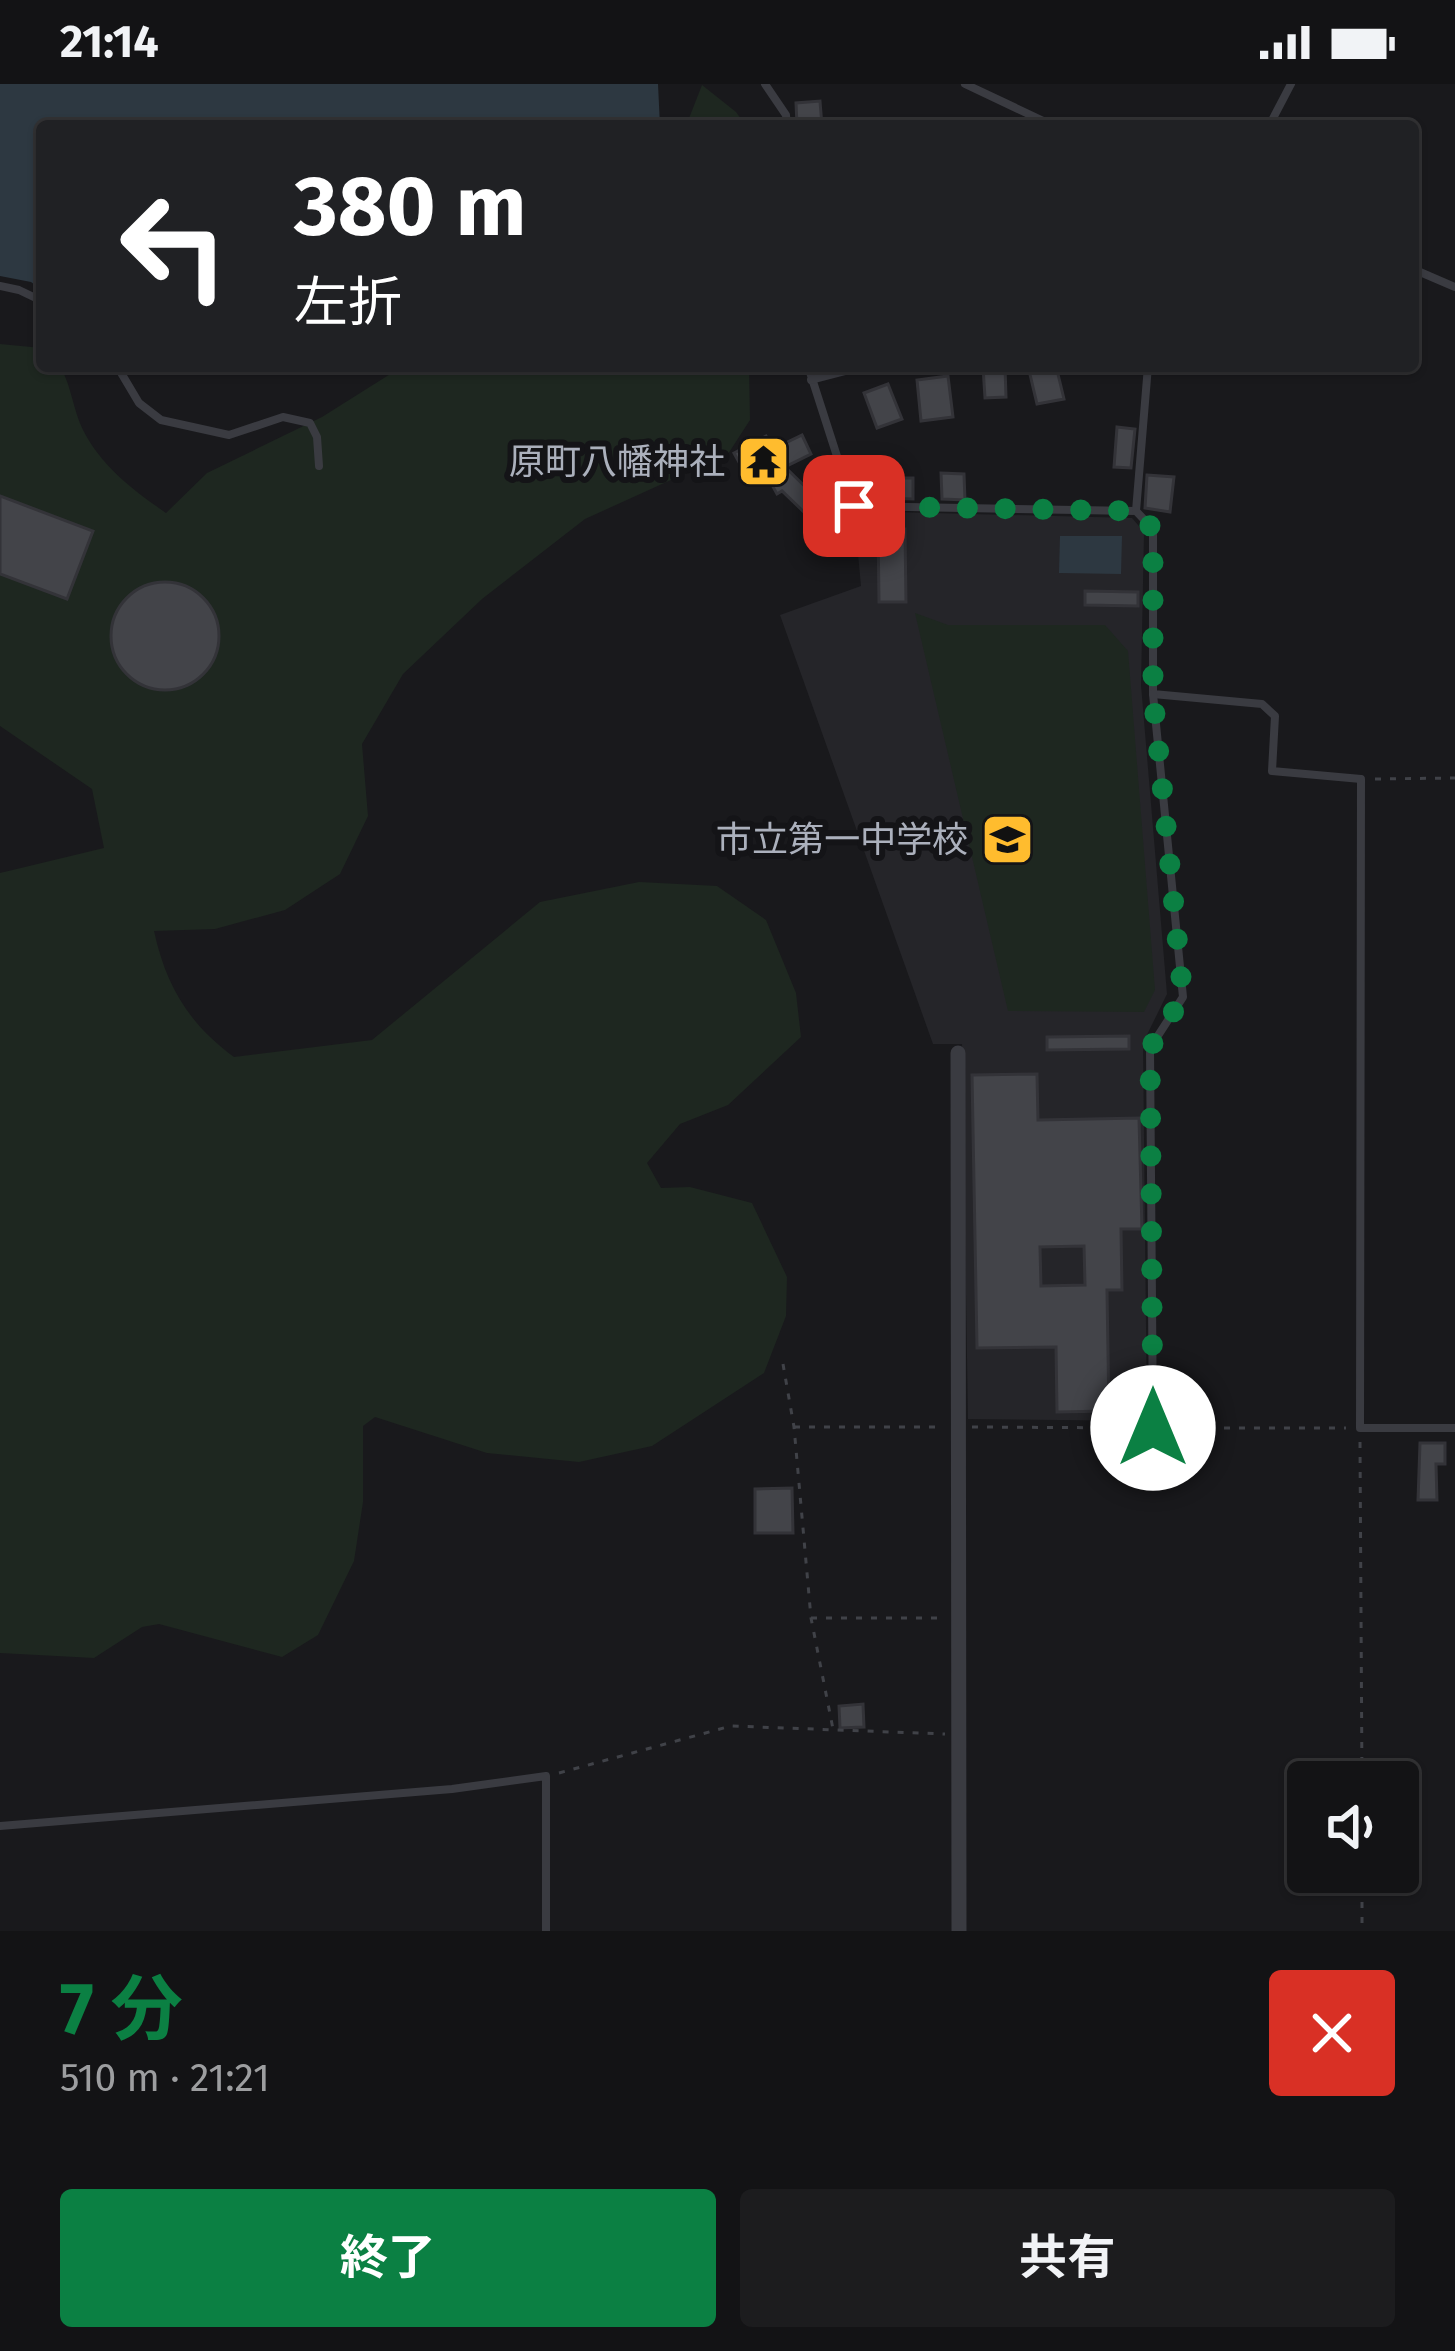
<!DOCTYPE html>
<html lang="ja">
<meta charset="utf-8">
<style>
:root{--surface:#131315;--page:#1c1c1e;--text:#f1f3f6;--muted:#9d9ea0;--line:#323234;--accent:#0b8043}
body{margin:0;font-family:"Fira Sans","Noto Sans JP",sans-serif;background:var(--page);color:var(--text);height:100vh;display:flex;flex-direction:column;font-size:45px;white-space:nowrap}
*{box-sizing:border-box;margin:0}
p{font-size:39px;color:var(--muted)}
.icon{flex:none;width:66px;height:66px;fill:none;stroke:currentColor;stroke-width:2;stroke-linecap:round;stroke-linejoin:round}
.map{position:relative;height:1847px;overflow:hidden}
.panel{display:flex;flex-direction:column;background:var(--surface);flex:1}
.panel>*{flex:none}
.banner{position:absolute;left:36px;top:36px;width:1383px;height:252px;border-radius:12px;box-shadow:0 3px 9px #0004,0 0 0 3px var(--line);background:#202124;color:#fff;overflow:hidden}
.controls{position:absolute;left:1287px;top:1677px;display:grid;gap:24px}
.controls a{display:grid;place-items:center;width:132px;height:132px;border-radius:12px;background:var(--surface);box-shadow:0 3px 9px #0004,0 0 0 3px var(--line);font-size:60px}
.pin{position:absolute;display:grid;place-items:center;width:102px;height:102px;color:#fff;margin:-51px;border-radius:24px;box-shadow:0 6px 18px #0006}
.me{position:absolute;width:132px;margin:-66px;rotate:0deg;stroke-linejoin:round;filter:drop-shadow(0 0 9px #0008)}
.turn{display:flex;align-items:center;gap:42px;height:252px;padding:0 60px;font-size:54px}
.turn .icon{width:156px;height:156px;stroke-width:2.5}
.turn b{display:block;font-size:84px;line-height:102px}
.round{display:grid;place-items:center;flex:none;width:126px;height:126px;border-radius:12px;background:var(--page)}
.overview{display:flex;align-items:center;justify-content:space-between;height:204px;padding:0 60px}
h1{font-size:72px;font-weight:700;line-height:90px;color:var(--accent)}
.cta{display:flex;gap:24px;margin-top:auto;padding:24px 60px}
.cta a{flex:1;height:138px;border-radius:12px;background:var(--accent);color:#fff;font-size:48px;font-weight:700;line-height:138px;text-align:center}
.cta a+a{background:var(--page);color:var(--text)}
.status{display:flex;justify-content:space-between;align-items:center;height:84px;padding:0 60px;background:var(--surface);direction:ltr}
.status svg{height:33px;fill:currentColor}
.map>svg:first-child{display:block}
.built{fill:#252529}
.green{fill:#1e2720}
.water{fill:#2d3841}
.building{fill:#434449;stroke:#333338;stroke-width:3;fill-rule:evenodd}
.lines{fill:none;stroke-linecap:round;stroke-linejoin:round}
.path{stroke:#404248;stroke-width:3;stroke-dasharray:6 9;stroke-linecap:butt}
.lane{stroke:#3a3b41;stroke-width:8}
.street{stroke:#3a3b41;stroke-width:15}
.route{stroke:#0b8043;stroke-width:21;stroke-dasharray:0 37.8}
.labels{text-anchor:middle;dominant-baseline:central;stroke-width:12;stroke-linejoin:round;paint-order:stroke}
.poi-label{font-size:36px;fill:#abb0bc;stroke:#141417;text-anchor:end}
</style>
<div class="status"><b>21:14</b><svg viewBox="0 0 49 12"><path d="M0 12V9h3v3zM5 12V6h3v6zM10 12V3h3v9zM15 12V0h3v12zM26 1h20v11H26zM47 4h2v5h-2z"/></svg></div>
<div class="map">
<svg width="1455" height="1847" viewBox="0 0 1455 1847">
<rect width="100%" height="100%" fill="#19191c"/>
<path class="built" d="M854,427L1132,434L1144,448L1141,601L1167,910L1143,959L1147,1337L968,1335L962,960H933L780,531L861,502Z"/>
<g class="green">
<path d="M702,1L736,28L746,42H686Z"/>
<path d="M0,260L42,264V282H60C72,303 73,326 83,346C102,383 133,406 166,429L207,389L322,333L403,282H474L490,291L513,282H749L750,336L728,370L585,435L482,515L403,590L362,660L368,732L340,790L285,826L215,845L154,847C166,902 189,940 234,973L372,956L540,818L639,798L717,802L766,836L796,909L801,953L728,1021L680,1040L647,1079L661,1104L690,1103L752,1119L787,1193L786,1232L764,1289L652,1362L579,1378L487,1369L375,1333L363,1342V1418L354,1477L318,1551L282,1573L159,1540L142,1543L94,1574L0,1569V789L104,764L92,705L0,642Z"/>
<path d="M915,529L948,541H1105L1128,567L1155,906L1144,928L1008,927Z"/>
</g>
<g class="water">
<path d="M0,0H658L660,42H42V206L31,198L0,192Z"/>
<path d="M1060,452H1122L1121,490L1059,489Z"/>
</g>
<g class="building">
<path d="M820,17L822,42H797L796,19Z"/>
<path d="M1005,282L1006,313L985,314L983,283Z"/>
<path d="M1028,282H1056L1064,315L1037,320Z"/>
<path d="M948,292L953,333L921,337L917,296Z"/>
<path d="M888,300L902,335L877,344L864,309Z"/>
<path d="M1117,343L1135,345L1131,384L1114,383Z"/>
<path d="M802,351L811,370L785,383L819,416L806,430L782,407L777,410L766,390L761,393L757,385L746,391L734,369L766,352L773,365Z"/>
<path d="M941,389L964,390L965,416L942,415Z"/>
<path d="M1147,391L1174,393L1170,428L1145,424Z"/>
<path d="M872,394H913V415L872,414Z"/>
<path d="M0,412L93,447L67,515L0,490Z"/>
<path d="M905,445L906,518H879L878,446Z"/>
<circle cx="165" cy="552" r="54"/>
<path d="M1085,507L1138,508V522L1085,521Z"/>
<path d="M1129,952V965L1047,966V953Z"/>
<path d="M1037,990L1038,1036L1139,1034L1142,1145H1121L1122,1206H1107L1109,1327L1057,1328L1056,1263L977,1264L972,991ZM1084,1162L1085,1201L1041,1202L1040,1163Z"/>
<path d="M1420,1359H1445V1380H1436L1437,1416H1418Z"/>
<path d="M792,1404L793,1449H755V1405Z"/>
<path d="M863,1620L864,1643L840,1644L839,1622Z"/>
</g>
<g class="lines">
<g class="path">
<path d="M1375,695L1455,694"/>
<path d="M783,1280L794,1343L811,1534L833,1645"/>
<path d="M794,1343H944"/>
<path d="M972,1343L1142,1344"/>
<path d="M1164,1344H1346"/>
<path d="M1360,1358L1362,1698"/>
<path d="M811,1534H945"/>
<path d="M559,1689L731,1642L945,1650"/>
<path d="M1362,1788V1847"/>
</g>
<g class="lane">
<path d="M765,0L786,31L787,42"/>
<path d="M965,0L1054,42"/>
<path d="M1269,42L1291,0"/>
<path d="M1413,185L1455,203"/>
<path d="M0,202L19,206L42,217"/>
<path d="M117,282L139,319L161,336L229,351L283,333L310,339L317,353L319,382"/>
<path d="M808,282L853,422L1136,427"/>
<path d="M1148,282L1136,427L1153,445V610L1262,620L1275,632L1272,687L1361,695L1360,1344H1455"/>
<path d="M811,296L865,282"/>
<path d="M1153,610L1183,913L1150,964L1153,1344"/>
<path d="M0,1742L452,1705L546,1692V1847"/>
</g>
<path class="street" d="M958,969L959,1847"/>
</g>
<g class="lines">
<path class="route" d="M854,422L1136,427L1153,445V610L1183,913L1150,964L1153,1344"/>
</g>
<defs>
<symbol id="temple-square" viewBox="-11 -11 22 22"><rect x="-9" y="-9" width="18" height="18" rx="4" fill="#ffbc2e" stroke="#141417"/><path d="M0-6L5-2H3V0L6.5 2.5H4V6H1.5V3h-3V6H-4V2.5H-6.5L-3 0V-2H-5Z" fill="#111"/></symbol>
<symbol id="school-square" viewBox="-11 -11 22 22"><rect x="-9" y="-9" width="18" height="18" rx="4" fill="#ffbc2e" stroke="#141417"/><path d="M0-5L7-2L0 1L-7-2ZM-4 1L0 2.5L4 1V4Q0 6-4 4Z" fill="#111"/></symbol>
</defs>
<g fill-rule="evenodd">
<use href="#temple-square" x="734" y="348" width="59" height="59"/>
<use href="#school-square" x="978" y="726" width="59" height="59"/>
</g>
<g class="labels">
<g class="poi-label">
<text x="725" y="378">原町八幡神社</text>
<text x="968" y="756">市立第一中学校</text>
</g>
</g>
</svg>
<div class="controls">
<a><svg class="icon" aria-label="sound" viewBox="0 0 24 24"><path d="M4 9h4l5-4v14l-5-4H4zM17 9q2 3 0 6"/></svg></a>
</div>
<div class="pin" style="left:854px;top:422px;background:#d93025"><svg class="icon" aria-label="arrive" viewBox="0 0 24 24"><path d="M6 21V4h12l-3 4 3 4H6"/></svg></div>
<svg class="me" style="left:1153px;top:1344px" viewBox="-20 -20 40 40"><circle r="19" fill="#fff"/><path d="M0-13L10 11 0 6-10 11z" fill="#0b8043"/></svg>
<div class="banner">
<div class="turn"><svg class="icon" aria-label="left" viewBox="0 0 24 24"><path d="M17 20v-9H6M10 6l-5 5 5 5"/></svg><div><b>380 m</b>左折</div></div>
</div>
</div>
<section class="panel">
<div class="overview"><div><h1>7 分</h1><p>510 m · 21:21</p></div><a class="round" style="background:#d93025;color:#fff"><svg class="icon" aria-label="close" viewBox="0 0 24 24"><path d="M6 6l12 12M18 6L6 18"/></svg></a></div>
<div class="cta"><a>終了</a><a>共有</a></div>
</section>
